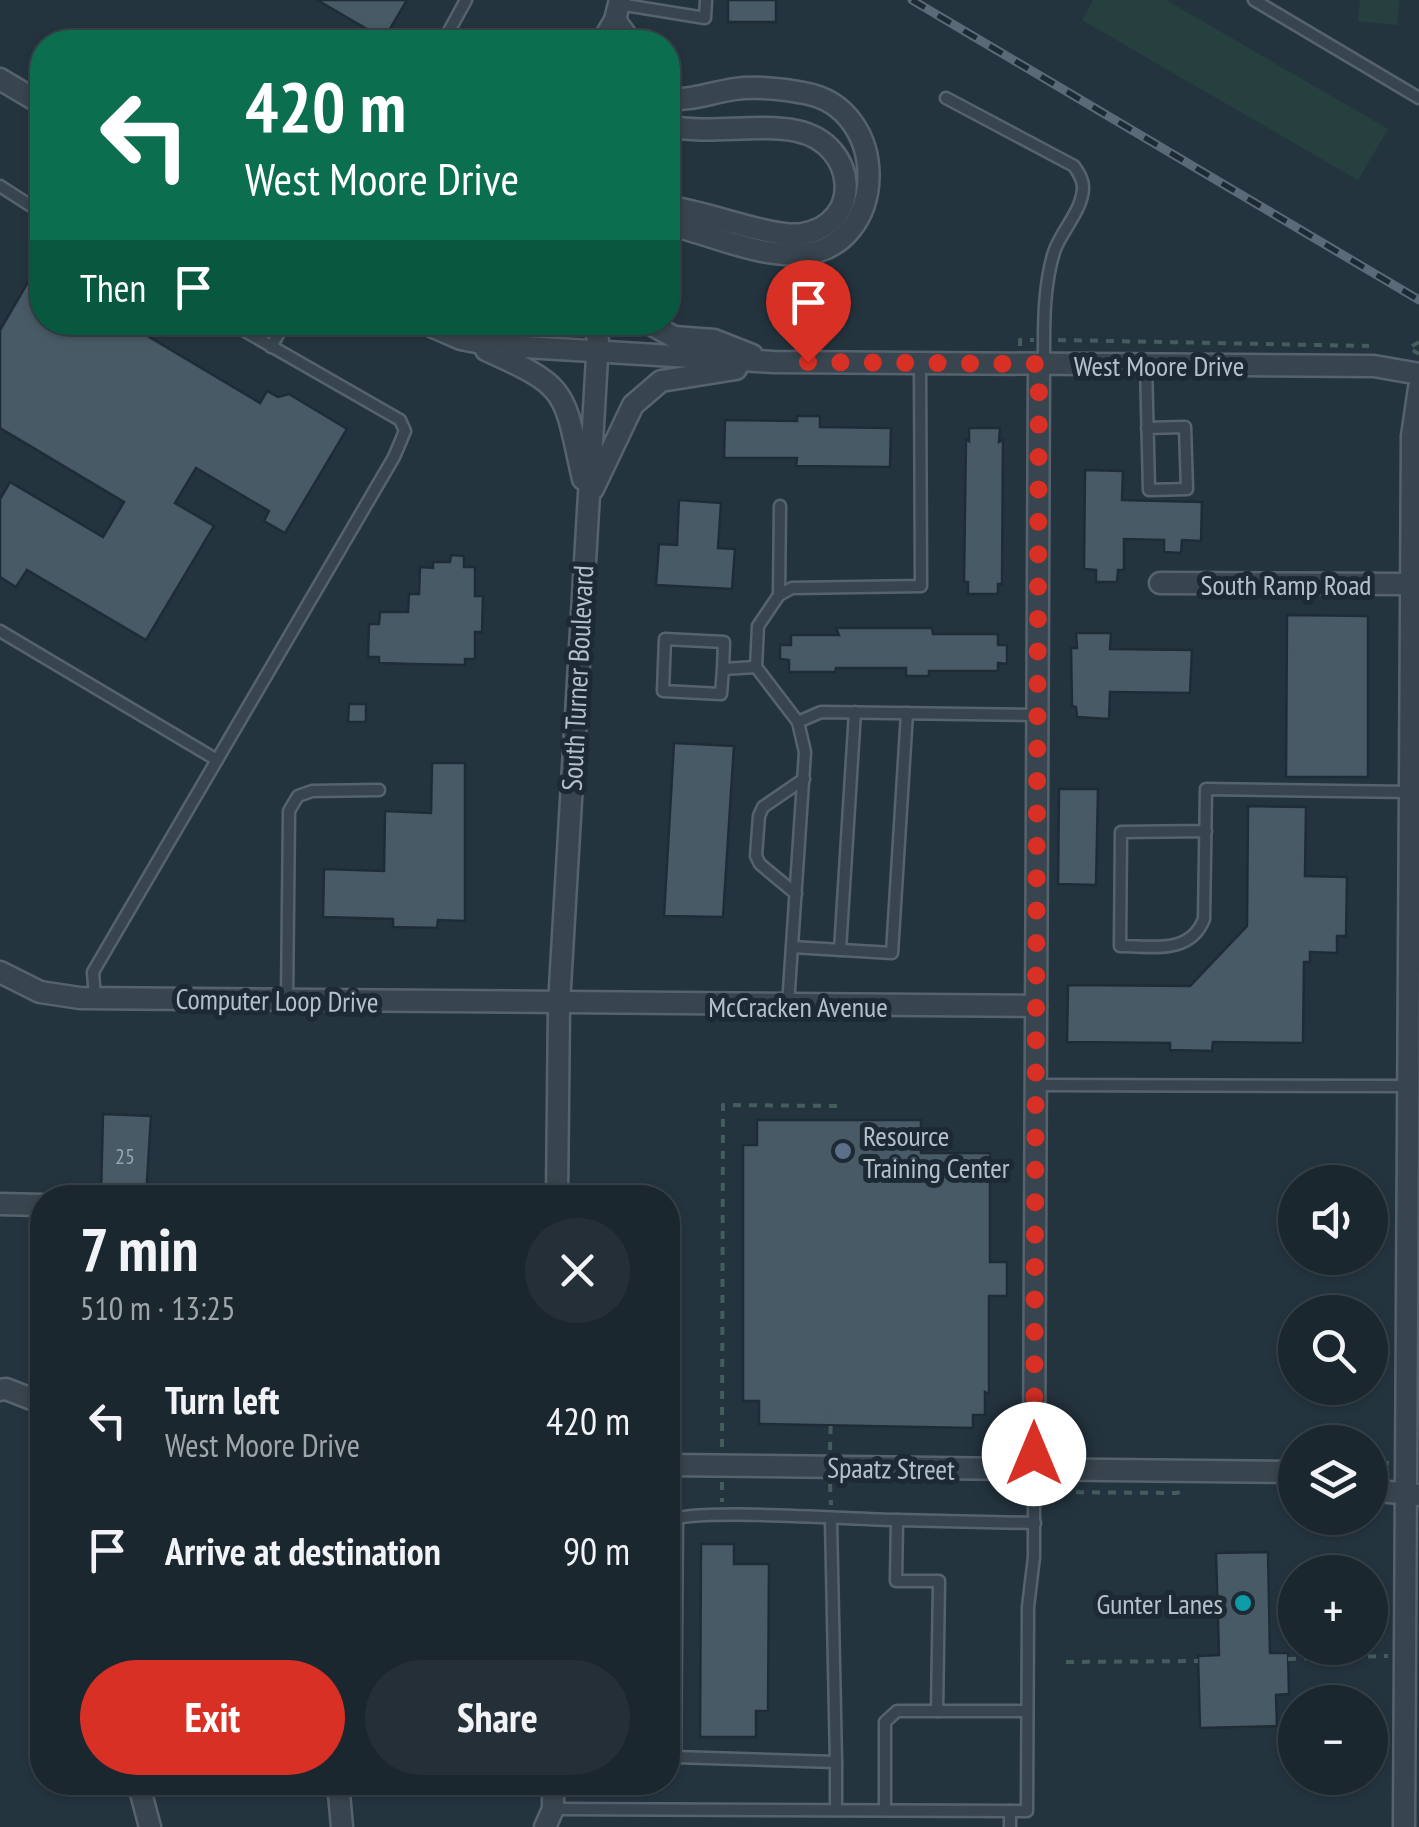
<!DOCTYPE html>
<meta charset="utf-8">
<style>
:root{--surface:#1b272f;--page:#242f37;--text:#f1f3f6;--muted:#a0a5aa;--line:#39444b;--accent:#d93025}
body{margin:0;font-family:"PT Sans Narrow",sans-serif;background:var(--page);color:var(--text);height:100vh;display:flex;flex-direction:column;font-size:38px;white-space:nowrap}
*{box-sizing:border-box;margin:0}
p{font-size:32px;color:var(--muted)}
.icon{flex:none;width:55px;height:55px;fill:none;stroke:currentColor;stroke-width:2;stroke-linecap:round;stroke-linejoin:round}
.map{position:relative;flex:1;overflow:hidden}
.sheet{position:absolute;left:30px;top:1185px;width:650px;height:610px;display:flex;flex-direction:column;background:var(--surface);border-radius:40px;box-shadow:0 2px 8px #0004,0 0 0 2px var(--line)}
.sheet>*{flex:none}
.guide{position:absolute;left:30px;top:30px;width:650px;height:305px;border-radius:40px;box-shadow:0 2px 8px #0004,0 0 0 2px var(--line);background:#0b6e4f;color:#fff;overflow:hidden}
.controls{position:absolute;left:1278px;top:1165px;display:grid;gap:20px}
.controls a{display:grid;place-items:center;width:110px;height:110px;border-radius:50%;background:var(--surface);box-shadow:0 2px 8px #0004,0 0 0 2px var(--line);font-size:50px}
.pin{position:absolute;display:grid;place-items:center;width:85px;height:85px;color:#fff;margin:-102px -42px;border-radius:50% 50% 50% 0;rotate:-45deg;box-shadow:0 0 10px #0007}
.pin .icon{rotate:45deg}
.me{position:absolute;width:110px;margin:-55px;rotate:0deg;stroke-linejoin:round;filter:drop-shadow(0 0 8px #0008)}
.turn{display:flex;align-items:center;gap:35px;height:210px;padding:0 50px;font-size:45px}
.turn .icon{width:130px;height:130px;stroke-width:2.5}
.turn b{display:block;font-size:70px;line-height:85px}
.then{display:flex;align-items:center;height:95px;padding:0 50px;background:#0003;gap:20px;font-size:38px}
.round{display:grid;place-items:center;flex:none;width:105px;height:105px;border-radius:52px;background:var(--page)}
.overview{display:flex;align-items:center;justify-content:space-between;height:170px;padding:0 50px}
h1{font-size:60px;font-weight:800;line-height:75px}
.action{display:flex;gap:20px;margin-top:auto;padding:20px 50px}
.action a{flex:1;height:115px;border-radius:60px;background:var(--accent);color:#fff;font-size:40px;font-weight:800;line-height:115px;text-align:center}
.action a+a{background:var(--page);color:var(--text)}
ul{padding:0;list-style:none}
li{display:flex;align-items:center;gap:30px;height:130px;padding:0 50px}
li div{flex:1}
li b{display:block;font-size:38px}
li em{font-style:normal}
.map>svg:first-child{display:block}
.green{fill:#26403f}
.building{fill:#485a65;stroke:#1f2c36;stroke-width:2.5}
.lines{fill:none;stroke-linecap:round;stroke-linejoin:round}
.lane-casing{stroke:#56636d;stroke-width:15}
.street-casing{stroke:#56636d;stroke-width:25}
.path{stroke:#445c5b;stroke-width:4;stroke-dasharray:8 8;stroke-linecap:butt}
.lane{stroke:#38454f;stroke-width:10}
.street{stroke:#38454f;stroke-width:20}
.rail-casing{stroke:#5a6a76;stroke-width:9}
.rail{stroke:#1d2a34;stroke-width:5;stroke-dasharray:15;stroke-linecap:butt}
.route{stroke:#d93025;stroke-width:18;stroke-dasharray:0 32.4}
.service-dot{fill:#5c6f8a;stroke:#1d2a34;stroke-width:4}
.culture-dot{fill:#0f9aa8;stroke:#1d2a34;stroke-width:4}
.labels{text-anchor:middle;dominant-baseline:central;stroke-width:10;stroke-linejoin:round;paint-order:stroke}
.number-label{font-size:22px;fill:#99a6b1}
.street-label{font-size:28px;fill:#b4c0ca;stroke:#1d2a34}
.poi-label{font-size:28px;fill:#b4c0ca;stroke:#1d2a34;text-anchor:start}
</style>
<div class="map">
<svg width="1419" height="1827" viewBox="0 0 1419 1827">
<rect width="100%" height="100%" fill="#24343f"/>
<g class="green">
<path d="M1093,0H1166L1388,129L1358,180L1082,20Z"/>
<path d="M1360,0H1399L1397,25L1358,21Z"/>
</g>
<g class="building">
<path d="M317,0H407L384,39Z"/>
<rect x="728" y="0" width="48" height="22"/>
<path d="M42,258V322H124L260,403L267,391L278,397L289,394L347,429L285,533L264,521L269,511L196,468L175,503L214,526L146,640L27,570L16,587L0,577V499L10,482L103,537L124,502L0,428V330Z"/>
<path d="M797,416H820V427L891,428L890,467L796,466L797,458H724L725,420L797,421Z"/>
<path d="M969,428H1000L999,442L1003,440L1002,584H998V594H968V582H964L966,439L969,441Z"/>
<path d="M1085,470L1123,471L1122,500L1202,502L1201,541L1182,540L1181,553L1164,552V540L1124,539V570H1118L1117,582H1096V570L1084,569Z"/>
<path d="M679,500L721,503L718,548L735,549L732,589L656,585L659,544L677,545Z"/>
<path d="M451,555L464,556V567H475V596H483L482,632H475V659H465V665L412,664L379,663V657H368L369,624H379L380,612H408L409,594H419L420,567L433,568V562H450Z"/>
<path d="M1287,615L1368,616V777H1286Z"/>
<path d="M836,628H932L933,634H998V645H1007V664L998,663V671H929V676H906V668H836L835,672H789V660L780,659V645H791V635H839Z"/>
<path d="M1076,633H1111L1110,649L1192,650L1190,693L1110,692L1109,719L1077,717L1076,707L1072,706L1071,648H1077Z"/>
<path d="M349,704H366V722H348Z"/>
<path d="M674,743L734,746L723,917L664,916Z"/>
<path d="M432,763H465V921L438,920L437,928L393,927V919L323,917L324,869L384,871L385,811L431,813Z"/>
<path d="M1059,789H1098L1096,885L1058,884Z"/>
<path d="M1248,806L1306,807L1305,876L1347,877L1346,936H1337V953L1310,952V962H1304L1303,1043L1213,1042L1212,1051L1170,1050V1043L1067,1042L1068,985L1190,986L1247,926Z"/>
<path d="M103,1114L151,1116L146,1197L101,1195Z"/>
<path d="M757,1120H921V1153H990V1262H1007V1296H989V1394L985,1392V1415H973V1428L759,1424V1401H743V1145H757Z"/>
<path d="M701,1544H734V1564H769L768,1711H756V1737H700Z"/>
<path d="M1268,1552L1270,1653H1288L1289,1694L1276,1695L1277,1726L1200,1728L1198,1656L1219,1655L1216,1553Z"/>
</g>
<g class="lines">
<defs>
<g id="lane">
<path d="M1254,0L1419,98"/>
<path d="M619,4L705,18L706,0"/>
<path d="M443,42L466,0"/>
<path d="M946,98L1074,166C1078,172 1083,179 1083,187C1083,210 1061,231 1054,252C1043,288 1044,326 1044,363"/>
<path d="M0,186L42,213"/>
<path d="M271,347L285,322"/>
<path d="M1146,365L1149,490L1187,489L1185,427L1147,428"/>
<path d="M779,595L780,506"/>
<path d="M0,631L217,760"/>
<path d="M723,669L721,694L663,691L665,639L724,642L723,669L756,667"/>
<path d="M798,722L821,712L1038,715"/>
<path d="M1206,831L1121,832L1120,946C1152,946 1190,955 1204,919L1206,789L1409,792"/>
<path d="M796,894L760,864L756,856L759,816L763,807L804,779"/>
<path d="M792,947L892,953L907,713"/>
<path d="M840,950L855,712"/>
<path d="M95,998L93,972L394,457L405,431L400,420L229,322"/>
<path d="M287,1000L289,811L298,796L312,791L379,790"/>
<path d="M788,1005L805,752L798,722L756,667L758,626L779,595L792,588L921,586L920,363"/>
<path d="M1036,1085L1408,1086"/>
<path d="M831,1520L836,1762"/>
<path d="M668,1521C694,1507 856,1520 897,1520"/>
<path d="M937,1711L939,1581H896L897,1520L1035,1523"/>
<path d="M668,1754L675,1757L836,1762V1810"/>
<path d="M675,1757L677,1516"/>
<path d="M553,1809L1027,1811L1028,1607L1034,1557V1470"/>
<path d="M885,1810V1722L897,1711H1027"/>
<path d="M1010,1811V1827"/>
</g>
<g id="street">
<path d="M615,20L631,42"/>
<path d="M602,42L615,20L620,0"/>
<path d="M0,79L42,104"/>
<path d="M668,99C695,100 709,93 735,89C755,86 784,89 804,93C892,108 889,249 801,254C762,257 719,238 682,228L668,227"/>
<path d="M668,126C710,135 755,123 797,131C858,144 864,224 802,234C773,239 703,210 668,207"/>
<path d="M422,322L461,339L491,345L773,362L1374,366L1419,374"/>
<path d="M647,322L674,337L714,340L752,355"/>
<path d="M468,337L526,322"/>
<path d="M486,350C571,388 563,391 583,479"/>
<path d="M593,489L633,405L661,381L736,369"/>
<path d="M1160,583L1411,584"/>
<path d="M0,972L40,992L80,998L1036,1006"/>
<path d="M557,1198L559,1004L598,341L595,322"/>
<path d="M0,1204L42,1205"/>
<path d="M0,1390L6,1389L42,1403"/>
<path d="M668,1465L1295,1472"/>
<path d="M1034,1470L1039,364"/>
<path d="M1370,1490L1418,1495"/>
<path d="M138,1782L150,1827"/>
<path d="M338,1782L342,1827"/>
<path d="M545,1827L553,1809V1782"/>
<path d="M1404,1827L1412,436L1419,388"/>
</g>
</defs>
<use href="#lane" class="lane-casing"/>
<use href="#street" class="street-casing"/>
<g class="path">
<path d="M1058,340L1369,346"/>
<path d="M1419,342L1409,348L1419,354"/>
<path d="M1020,346V340H1034"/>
<path d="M722,1447L723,1105L841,1106"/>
<path d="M830,1450L831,1413"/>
<path d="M1370,1461L1389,1463"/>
<path d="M722,1482V1502"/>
<path d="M830,1484L831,1505"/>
<path d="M1044,1492L1177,1493L1184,1490"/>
<path d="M1288,1659L1388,1656"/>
<path d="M1066,1662L1198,1661"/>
</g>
<use href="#lane" class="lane"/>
<use href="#street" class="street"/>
<defs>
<path id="rail" d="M912,0L1419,300"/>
</defs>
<use href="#rail" class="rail-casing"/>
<use href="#rail" class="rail"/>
</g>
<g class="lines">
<path class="route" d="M808,362L1039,364L1034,1454"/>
</g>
<circle class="service-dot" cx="843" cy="1151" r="10"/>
<circle class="culture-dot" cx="1243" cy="1603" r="10"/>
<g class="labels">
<g class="number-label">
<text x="125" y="1156">25</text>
</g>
<g class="street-label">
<text x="1159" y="365">West Moore Drive</text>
<text x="1286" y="584">South Ramp Road</text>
<text transform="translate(577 678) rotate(-87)">South Turner Boulevard</text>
<text transform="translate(277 1000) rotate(1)">Computer Loop Drive</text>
<text x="798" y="1006">McCracken Avenue</text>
<text transform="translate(891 1468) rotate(1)">Spaatz Street</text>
</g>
<g class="poi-label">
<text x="863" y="1135">Resource<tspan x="863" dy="32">Training Center</tspan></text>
<text x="1223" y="1603" text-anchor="end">Gunter Lanes</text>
</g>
</g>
</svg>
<div class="controls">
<a><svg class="icon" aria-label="sound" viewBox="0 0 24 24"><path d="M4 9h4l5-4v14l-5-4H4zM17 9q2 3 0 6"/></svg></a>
<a><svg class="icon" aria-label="search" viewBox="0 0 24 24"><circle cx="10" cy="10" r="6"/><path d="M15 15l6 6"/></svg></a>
<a><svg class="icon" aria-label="layers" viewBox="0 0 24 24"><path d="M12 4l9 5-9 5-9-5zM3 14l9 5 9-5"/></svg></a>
<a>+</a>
<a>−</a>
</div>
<div class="pin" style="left:808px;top:362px;background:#d93025"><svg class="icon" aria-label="arrive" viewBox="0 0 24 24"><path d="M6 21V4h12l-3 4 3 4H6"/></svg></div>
<svg class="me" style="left:1034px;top:1454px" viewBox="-20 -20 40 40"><circle r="19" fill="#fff"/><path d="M0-13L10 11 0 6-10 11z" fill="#d93025"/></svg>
<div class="guide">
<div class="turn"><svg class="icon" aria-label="left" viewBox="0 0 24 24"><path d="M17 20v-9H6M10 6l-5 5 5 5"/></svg><div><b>420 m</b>West Moore Drive</div></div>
<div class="then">Then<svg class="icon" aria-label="arrive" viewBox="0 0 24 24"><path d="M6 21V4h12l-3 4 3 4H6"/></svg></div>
</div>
<section class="sheet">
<div class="overview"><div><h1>7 min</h1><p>510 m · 13:25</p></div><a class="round"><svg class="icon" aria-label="close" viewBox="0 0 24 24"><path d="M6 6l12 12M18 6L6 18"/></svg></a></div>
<ul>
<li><svg class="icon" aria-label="left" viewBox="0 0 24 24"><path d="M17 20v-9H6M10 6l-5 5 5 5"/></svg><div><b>Turn left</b><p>West Moore Drive</p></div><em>420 m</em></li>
<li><svg class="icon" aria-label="arrive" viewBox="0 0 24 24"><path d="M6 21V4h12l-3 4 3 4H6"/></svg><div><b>Arrive at destination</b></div><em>90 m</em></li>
</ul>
<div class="action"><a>Exit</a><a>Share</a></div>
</section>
</div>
